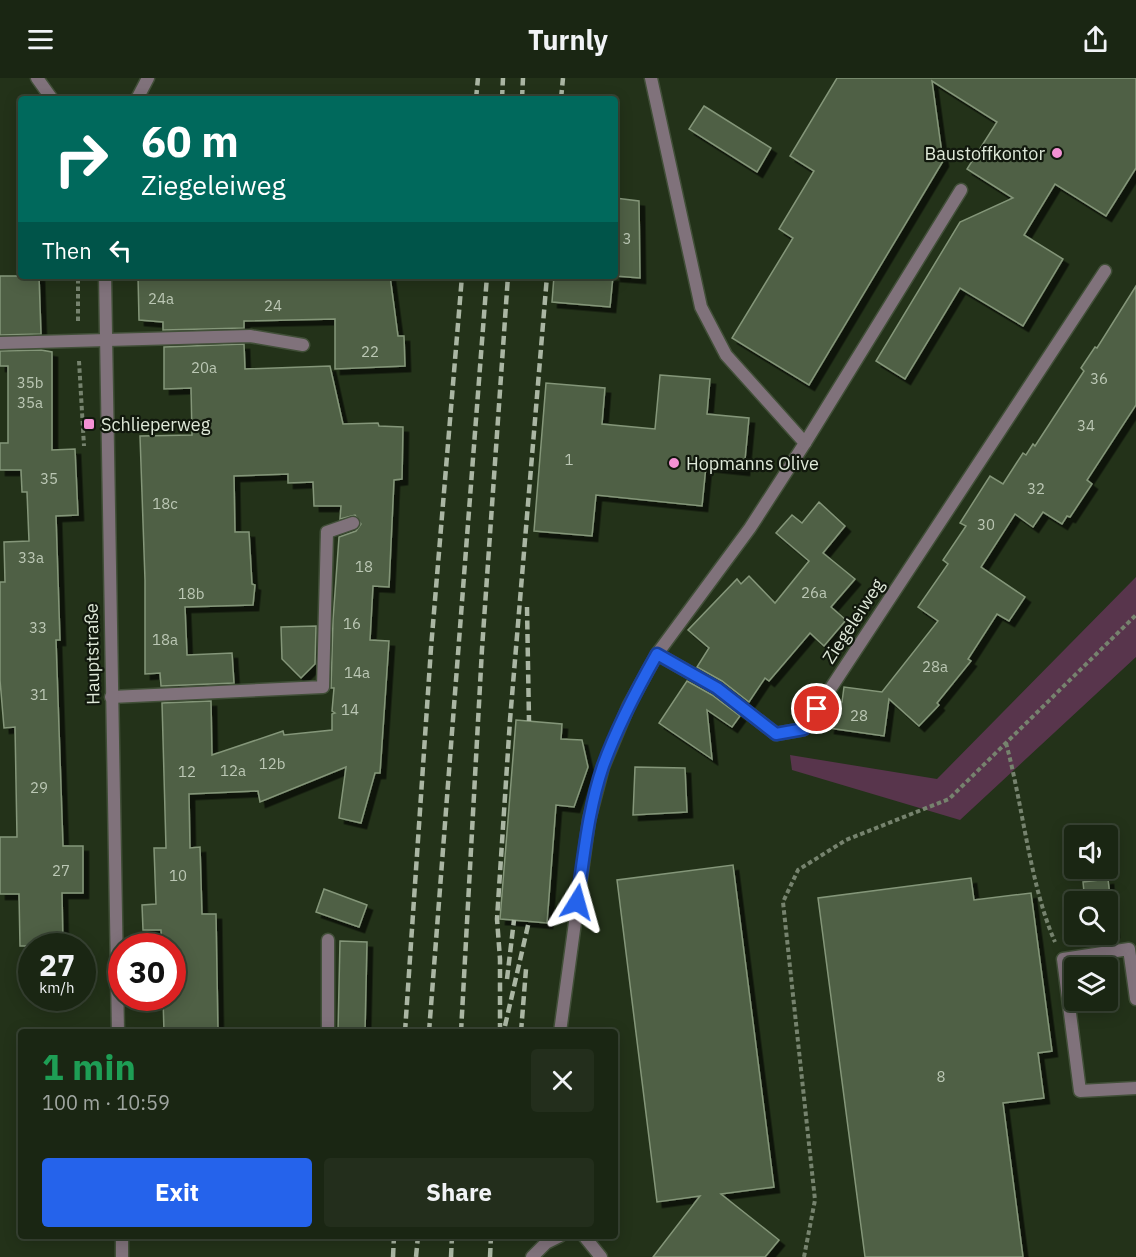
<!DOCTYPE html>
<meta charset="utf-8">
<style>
:root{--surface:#1a2613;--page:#232e1c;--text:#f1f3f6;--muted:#9fa5a0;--line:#384333;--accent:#2563eb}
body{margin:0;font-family:"IBM Plex Sans",sans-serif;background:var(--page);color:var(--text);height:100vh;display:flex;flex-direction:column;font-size:22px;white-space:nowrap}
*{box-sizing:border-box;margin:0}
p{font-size:20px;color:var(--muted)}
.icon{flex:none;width:33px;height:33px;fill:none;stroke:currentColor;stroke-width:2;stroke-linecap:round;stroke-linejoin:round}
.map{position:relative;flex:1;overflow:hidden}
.details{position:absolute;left:18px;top:951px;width:600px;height:210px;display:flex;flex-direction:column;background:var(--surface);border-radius:6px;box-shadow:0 3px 15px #0003,0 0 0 2px var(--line)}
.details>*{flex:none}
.banner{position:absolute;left:18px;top:18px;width:600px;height:183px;border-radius:6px;box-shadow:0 3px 15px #0003,0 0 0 2px var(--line);background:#00695c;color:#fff;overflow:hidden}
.fabs{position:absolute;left:1064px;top:747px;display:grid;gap:12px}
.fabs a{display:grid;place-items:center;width:54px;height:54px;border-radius:6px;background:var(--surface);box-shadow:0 3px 15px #0003,0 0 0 2px var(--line);font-size:30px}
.speed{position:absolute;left:18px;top:855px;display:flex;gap:12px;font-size:30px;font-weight:700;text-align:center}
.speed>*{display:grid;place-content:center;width:78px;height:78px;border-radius:50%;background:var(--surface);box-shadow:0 3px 15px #0003,0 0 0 2px var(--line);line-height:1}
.speed small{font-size:15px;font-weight:400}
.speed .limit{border:9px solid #d22;background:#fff;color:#111}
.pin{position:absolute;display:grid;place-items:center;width:51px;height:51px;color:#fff;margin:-26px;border:3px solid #fff;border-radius:50%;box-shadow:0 2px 6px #0007}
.me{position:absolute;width:66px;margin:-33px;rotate:8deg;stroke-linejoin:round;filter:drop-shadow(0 0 4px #0008)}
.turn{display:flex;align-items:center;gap:21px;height:126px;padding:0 24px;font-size:27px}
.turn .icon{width:78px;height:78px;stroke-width:2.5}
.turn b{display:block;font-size:42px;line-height:51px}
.then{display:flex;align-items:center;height:57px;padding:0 24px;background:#0003;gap:12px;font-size:22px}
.round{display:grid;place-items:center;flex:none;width:63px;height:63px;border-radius:6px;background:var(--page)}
.head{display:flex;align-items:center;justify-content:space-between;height:102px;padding:0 24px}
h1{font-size:36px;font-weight:700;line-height:45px;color:#1e9e55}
.action{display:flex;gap:12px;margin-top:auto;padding:12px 24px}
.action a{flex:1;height:69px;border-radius:6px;background:var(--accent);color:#fff;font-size:24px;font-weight:700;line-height:69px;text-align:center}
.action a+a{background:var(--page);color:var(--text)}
header{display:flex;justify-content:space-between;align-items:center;height:78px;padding:0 24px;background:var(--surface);font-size:27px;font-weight:700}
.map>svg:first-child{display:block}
.green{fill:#58354c}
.building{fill:#4f6045;stroke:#849679;stroke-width:1.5;filter:url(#shadow)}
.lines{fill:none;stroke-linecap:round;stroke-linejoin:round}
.service-casing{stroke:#414f38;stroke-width:15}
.minor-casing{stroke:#414f38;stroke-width:15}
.tertiary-casing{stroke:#414f38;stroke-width:15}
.path{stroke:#76836e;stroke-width:4;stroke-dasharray:4.5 3;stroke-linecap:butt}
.service{stroke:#80727b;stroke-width:12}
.minor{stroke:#80727b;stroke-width:12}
.tertiary{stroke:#80727b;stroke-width:12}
.rail{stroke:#aab6a3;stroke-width:4.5;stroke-dasharray:9 4.5;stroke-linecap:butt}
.route-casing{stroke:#184099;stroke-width:15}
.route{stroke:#2563eb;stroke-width:10}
.poi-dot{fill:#f491d4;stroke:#11180d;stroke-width:2}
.labels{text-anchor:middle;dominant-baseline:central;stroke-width:4.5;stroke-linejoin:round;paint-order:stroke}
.number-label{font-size:15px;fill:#bbc7b4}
.poi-label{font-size:18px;fill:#dfe9d9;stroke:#11180d;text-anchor:start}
.street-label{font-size:18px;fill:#dfe9d9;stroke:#11180d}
</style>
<header><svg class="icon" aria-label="menu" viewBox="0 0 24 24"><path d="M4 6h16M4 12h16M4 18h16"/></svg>Turnly<svg class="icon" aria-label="share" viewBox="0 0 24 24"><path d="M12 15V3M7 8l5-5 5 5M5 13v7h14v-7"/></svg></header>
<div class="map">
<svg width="1136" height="1179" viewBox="0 0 1136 1179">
<defs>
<filter id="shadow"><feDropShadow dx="5.5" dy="5.5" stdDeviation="0" flood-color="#0009"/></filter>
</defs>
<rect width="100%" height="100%" fill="#233219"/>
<path class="green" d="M1136,499V579L960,742L792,692L790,677L937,701Z"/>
<g class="building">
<path d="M837,0H1136V90L1106,138L1055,106L1024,157L1063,181L1023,248L960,210L905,301L876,283L960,144L1013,120L967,91L997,44L932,3L943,83L809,307L732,260L793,160L779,151L814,93L790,78Z"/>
<path d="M704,28L771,70L757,94L689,51Z"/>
<path d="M615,120L639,123L640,200L615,198Z"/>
<path d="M0,198H39L41,256L0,257Z"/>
<path d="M138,198H390L398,258H404L405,288L335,291V241L244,243V250L163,252V244L139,242Z"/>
<path d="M554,198H613L610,229L552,224Z"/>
<path d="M1136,208V327L1087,402L1092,406L1070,439L1067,438L1062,446L1043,434L1033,449L1015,436L981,489L1025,519L1009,543L997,536L968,581L971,583L937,625L939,627L919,648L889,621L884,658L829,650L833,623L842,624L844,609L882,614L938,543L918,529L948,486L943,482L966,448L960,445L990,398L1003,406L1023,375L1026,377L1033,366L1035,368L1084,293L1081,290L1095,269L1097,270Z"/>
<path d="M244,266L245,291L330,288L343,346L378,345L379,348L403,349L402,401L394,402L389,509L373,508L370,562L389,563L380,695H375L361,745L339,740L346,689L260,724L258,713L189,716L190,770L200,769L202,836H216L218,954H164L163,920H172V868H162L161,852H143L142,827L156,826L154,770H166L162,625L211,623L212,677L283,653L284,657L332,652V636L335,635L332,633L334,610H331L333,542L339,459L356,453L361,446L355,437L340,441L341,428H314L313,404L288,405V396L234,398L235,454H249L252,506L255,507L253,527L185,529L187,577L232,575L234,605L161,608L160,595L145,596V502L140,358L192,357L191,310L164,311V269Z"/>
<path d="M41,272L52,274V372L75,371L78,437L56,438L60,562H56L63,768H83V815H62L63,868H20L19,816H0V759H17L15,649L4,650L0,602V504H5L4,464L29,463L27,414H22L21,392H0V365H8V288H0V273Z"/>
<path d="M660,297L710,301L707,336L749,340L744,392L706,388L702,428L596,417L592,458L534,453L546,305L605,310L602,346L655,351Z"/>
<path d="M819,424L845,448L823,475L855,501L831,529L846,542L824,568L810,555L769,603L765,600L749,624L722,603L697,589L709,570L688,552L737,501L741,506L749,498L775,525L809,483L776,455L792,437L802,445Z"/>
<path d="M316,548L315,586L301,600L282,581L281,549Z"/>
<path d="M687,603L712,617L740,638L732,649L707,632L712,681L659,645Z"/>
<path d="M516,642L562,646L561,661L582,662L588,689L574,729L556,727L547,845L500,841Z"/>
<path d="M635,689L685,690L687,734L633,737Z"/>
<path d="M733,787L774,1109L721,1116L779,1162L765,1179H653L700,1118L657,1124L617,802Z"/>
<path d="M971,800L974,822L1031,815L1052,973L1038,975L1044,1020L1003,1025L1023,1179H865L818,820Z"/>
<path d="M1108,801L1114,854L1107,855V824H1085L1083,804Z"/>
<path d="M324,811L367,827L359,849L316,834Z"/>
<path d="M340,863L367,864L365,954H338Z"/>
</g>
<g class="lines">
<defs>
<g id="service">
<path d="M651,0L701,229L726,277L805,365L750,450L657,576"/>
<path d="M0,265L250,258L303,267"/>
<path d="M805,365L961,112"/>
<path d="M111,619L323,609L327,454L353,445"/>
</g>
<g id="minor">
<path d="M37,0L52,21"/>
<path d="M328,862V954"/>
<path d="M1136,921L1129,871L1063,881L1080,1013L1136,1010"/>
<path d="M560,954L589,742L603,689L629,627L657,576L717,610L776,656L804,651L1105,193"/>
<path d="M584,1158L601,1179"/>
<path d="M532,1179L546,1165L560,1158"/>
</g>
<g id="tertiary">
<path d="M137,21L148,0"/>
<path d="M105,198L118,954"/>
<path d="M122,1158V1179"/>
</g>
</defs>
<use href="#service" class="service-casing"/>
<use href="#minor" class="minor-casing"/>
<use href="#tertiary" class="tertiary-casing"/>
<g class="path">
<path d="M78,243V198"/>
<path d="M79,283L84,368"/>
<path d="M1006,665C1023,728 1030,807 1055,864"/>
<path d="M804,1179L815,1122L783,824L798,792L846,762L949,721L1136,537"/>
</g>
<use href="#service" class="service"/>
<use href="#minor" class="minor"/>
<use href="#tertiary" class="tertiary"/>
<g class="rail">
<path d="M476,21L478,0"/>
<path d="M502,21L503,0"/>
<path d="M522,21L523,0"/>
<path d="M561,21L563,0"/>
<path d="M527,529L529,643"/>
<path d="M507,901L514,842"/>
<path d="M505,948L529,843"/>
<path d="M405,954L431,570L462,198"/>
<path d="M429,954L487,198"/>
<path d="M461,954L482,571L508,198"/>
<path d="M500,954V881L497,841L510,642L547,198"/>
<path d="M521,954L526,891"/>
<path d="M393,1179L394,1158"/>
<path d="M416,1179L418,1158"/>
<path d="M451,1179L452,1158"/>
<path d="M490,1179L491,1158"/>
</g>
</g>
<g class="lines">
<defs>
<path id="route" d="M577,824C584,778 588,732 603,688C617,649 636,613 657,576L717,610L776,656L804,651L817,631"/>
</defs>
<use href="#route" class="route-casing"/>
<use href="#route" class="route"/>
</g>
<g class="poi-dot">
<circle cx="1057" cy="75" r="6"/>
<rect x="83" y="340" width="12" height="12" rx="3"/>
<circle cx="674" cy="385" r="6"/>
</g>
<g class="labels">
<g class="number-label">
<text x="627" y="160">3</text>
<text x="161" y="220">24a</text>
<text x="273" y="227">24</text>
<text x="370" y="273">22</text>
<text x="204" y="289">20a</text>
<text x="1099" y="300">36</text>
<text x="30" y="304">35b</text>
<text x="30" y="324">35a</text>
<text x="1086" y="347">34</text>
<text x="569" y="381">1</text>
<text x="49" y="400">35</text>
<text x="1036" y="410">32</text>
<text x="165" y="425">18c</text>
<text x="986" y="446">30</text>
<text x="31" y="479">33a</text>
<text x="364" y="488">18</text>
<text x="814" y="514">26a</text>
<text x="191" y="515">18b</text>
<text x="352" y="545">16</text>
<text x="38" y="549">33</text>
<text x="165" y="561">18a</text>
<text x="935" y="588">28a</text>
<text x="357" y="594">14a</text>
<text x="39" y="616">31</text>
<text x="350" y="631">14</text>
<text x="859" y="637">28</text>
<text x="272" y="685">12b</text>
<text x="233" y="692">12a</text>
<text x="187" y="693">12</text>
<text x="39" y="709">29</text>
<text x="61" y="792">27</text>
<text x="178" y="797">10</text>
<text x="941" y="998">8</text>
</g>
<g class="poi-label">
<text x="1045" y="75" text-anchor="end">Baustoffkontor</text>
<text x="101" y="346">Schlieperweg</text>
<text x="686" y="385">Hopmanns Olive</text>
</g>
<g class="street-label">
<text transform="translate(853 543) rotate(-57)">Ziegeleiweg</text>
<text transform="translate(92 576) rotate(-91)">Hauptstraße</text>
</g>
</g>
</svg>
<div class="fabs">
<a><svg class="icon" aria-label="sound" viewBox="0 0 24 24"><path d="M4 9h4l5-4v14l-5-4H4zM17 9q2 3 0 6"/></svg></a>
<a><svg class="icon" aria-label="search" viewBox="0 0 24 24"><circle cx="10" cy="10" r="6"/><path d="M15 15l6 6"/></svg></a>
<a><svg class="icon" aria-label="layers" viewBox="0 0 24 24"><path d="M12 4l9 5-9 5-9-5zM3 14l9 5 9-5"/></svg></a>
</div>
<div class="speed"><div>27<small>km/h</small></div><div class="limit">30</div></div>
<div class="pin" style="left:817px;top:631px;background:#d93025"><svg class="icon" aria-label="arrive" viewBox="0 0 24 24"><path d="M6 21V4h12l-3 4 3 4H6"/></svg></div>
<svg class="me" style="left:577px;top:824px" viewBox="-20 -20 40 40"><path d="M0-17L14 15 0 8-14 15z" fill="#2563eb" stroke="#fff" stroke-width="4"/></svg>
<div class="banner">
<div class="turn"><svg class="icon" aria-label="right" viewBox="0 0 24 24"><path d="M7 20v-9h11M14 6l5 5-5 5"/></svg><div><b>60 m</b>Ziegeleiweg</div></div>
<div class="then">Then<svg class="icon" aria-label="left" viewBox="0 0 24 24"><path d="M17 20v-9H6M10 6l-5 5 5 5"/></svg></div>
</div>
<section class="details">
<div class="head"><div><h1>1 min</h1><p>100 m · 10:59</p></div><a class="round"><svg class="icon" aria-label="close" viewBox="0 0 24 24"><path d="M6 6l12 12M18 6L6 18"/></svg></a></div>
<div class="action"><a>Exit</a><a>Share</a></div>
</section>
</div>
